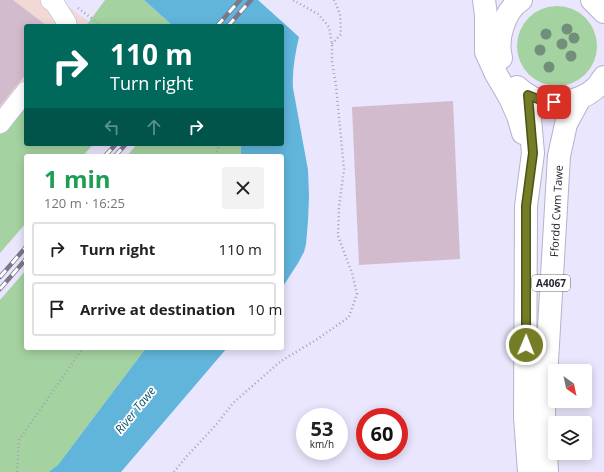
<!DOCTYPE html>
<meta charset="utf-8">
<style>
:root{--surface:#fff;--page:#f2f2f2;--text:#202124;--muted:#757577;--line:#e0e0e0}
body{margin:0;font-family:"Open Sans",sans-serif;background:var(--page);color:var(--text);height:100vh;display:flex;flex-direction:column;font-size:15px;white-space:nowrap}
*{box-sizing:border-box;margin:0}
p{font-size:13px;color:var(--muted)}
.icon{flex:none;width:22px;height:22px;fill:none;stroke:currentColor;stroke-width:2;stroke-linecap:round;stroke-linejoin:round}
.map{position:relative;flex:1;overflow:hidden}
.side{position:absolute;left:24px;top:154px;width:260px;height:196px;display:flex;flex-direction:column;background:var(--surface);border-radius:4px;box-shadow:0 2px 10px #0003}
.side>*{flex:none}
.hud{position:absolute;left:24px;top:24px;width:260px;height:122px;border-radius:4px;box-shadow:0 2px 10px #0003;background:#00695c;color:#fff;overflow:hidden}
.needle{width:26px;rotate:147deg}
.tools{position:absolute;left:548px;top:364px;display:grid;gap:8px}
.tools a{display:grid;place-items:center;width:44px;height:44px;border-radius:4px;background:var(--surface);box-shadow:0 2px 10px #0003;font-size:20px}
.speed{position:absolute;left:296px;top:408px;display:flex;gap:8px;font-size:20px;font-weight:700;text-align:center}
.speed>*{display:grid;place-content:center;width:52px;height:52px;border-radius:50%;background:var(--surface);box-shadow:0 2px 10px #0003;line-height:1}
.speed small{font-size:10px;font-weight:400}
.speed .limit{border:6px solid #d22;background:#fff;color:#111}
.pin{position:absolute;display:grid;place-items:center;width:34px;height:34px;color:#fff;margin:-17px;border-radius:8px;box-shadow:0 2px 6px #0006}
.me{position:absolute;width:44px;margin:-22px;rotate:1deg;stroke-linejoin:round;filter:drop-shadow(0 0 3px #0008)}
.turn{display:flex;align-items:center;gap:14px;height:84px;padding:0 20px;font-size:18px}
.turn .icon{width:52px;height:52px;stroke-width:2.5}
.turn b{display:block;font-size:28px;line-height:34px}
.lanes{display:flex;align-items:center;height:38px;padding:0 20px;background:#0003;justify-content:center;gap:20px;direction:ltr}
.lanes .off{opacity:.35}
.round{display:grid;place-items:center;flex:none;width:42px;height:42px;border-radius:4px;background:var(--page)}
.summary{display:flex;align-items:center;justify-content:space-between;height:68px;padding:0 20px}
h1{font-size:24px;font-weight:700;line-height:30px;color:#1e9e55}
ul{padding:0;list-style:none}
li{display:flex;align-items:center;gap:12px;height:54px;margin:0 8px 6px;padding:0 12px;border:2px solid var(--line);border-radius:4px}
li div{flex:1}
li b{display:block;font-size:15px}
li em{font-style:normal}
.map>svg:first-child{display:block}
.commercial{fill:#f3d9d6}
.green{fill:#a5d2a1}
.water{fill:#61b5db}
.building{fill:#d3bbce}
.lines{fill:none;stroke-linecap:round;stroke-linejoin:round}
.minor-casing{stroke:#b5b2cc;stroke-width:20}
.major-casing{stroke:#b5b2cc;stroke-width:24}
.path{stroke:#a5a3b5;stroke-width:2.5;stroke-dasharray:1 3;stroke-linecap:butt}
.minor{stroke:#fff;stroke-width:19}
.major{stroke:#fff;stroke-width:22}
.rail-casing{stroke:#7b7989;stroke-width:4.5}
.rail{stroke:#fff;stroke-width:3;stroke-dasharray:9;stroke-linecap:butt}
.tree{fill:#728f7b}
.route-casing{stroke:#4b5119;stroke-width:10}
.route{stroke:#747c26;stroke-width:7}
.labels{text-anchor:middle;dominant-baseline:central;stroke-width:3.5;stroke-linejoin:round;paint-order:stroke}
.shield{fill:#fff;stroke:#68676e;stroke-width:1}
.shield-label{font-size:10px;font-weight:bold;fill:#272630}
.street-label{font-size:11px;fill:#272630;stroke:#fff}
.water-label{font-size:12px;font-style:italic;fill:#0b526c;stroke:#fff}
</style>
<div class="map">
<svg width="604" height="472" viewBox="0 0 604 472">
<rect width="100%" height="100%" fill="#e9e6fd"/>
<path class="commercial" d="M0,0H60L90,23L87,26H26V105L0,139Z"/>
<g class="green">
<path d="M105,0H144L173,26H86Z"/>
<circle cx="557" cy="46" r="40"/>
<path d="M26,99V144H93L83,156H26V223L0,253V130Z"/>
<path d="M137,144H240L242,149L240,156H127Z"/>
<path d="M26,270V348H146L53,472H0V300Z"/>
</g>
<g class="water">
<path d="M144,0H258L299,37C295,54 292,71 293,88L308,170L309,196L308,221L306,244L304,252L298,263L282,288V156H241V144H282V26H173Z"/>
<path d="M146,348H227L121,472H49L58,465Z"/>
</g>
<g class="building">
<path d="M0,0H13L47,26H26V74L0,106Z"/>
<path d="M453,101L460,259L359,265L352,107Z"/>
</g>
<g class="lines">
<defs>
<g id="minor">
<path d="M50,0L55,4L67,23L66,26"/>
<path d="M0,124L26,91"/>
</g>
<g id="major">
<path d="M484,0L486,15V52L496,74L510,98L518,116L523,133"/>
<path d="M592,0L604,12"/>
<path d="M501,58C496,39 504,11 521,0"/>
<path d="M517,87C520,89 524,93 527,95C548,108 579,104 597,87C599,84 602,80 604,77"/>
<path d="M528,95L533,153L526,206L525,417L529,472"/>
<path d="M547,472L544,413L559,156L566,124L580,98"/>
</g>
</defs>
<use href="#minor" class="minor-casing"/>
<use href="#major" class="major-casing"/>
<g class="path">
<path d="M78,8L102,26"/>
<path d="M332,44L341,34L340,14L334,0"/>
<path d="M216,156L219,144"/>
<path d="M17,472L19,440L83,348"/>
<path d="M174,472L187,456L216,425L233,403L281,361L316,340L349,317L357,294L352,273L338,236L339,207L344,169L336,86L332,61V44L329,27L318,14L293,0"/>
</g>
<use href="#minor" class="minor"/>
<use href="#major" class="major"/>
<defs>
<g id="rail">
<path d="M217,26L240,0"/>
<path d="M228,26L251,0"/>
<path d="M105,156L116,144"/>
<path d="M115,156L126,144"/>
<path d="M0,277L26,247"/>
<path d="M0,289L26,259"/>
</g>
</defs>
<use href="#rail" class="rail-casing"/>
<use href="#rail" class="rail"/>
</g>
<g class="tree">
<circle cx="567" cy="29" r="5.5"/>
<circle cx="546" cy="34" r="5.5"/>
<circle cx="574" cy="38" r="5.5"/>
<circle cx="562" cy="44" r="5.5"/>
<circle cx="540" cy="50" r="5.5"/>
<circle cx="571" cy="56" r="5.5"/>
<circle cx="549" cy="67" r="5.5"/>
</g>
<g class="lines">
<defs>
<path id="route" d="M526,345V206L533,153L528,95L545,102H554"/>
</defs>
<use href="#route" class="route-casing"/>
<use href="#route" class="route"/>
</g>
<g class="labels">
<rect class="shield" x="532" y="275" width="38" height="16" rx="3"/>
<g class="shield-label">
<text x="551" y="283">A4067</text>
</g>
<g class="street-label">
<text transform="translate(556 211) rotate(-87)">Ffordd Cwm Tawe</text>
</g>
<g class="water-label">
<text transform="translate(135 410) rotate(-51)">River Tawe</text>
</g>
</g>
</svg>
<div class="tools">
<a><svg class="needle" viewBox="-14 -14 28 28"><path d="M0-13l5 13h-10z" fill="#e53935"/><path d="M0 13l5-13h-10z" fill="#757577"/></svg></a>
<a><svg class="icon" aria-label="layers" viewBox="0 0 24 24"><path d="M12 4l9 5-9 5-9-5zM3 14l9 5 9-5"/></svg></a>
</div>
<div class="speed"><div>53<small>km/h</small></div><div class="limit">60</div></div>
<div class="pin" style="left:554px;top:102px;background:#d93025"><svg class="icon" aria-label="arrive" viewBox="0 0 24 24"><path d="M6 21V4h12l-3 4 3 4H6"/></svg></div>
<svg class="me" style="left:526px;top:345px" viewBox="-20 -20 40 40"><circle r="17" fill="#747c26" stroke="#fff" stroke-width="3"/><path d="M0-11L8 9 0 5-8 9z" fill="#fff"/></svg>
<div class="hud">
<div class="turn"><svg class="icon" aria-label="right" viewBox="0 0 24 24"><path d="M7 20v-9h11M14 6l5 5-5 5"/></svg><div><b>110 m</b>Turn right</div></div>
<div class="lanes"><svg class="icon off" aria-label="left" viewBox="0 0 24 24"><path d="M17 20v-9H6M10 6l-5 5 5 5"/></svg><svg class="icon off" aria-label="ahead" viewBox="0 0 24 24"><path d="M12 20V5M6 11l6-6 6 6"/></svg><svg class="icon" aria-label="right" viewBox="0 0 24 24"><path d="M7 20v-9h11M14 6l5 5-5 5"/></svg></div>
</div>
<section class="side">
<div class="summary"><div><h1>1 min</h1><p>120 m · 16:25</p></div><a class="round"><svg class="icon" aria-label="close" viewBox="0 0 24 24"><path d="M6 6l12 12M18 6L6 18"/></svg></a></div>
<ul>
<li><svg class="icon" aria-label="right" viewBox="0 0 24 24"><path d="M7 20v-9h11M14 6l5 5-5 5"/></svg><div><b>Turn right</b></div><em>110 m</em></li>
<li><svg class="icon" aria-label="arrive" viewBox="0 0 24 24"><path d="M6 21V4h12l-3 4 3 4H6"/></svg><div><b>Arrive at destination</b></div><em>10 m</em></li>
</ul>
</section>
</div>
